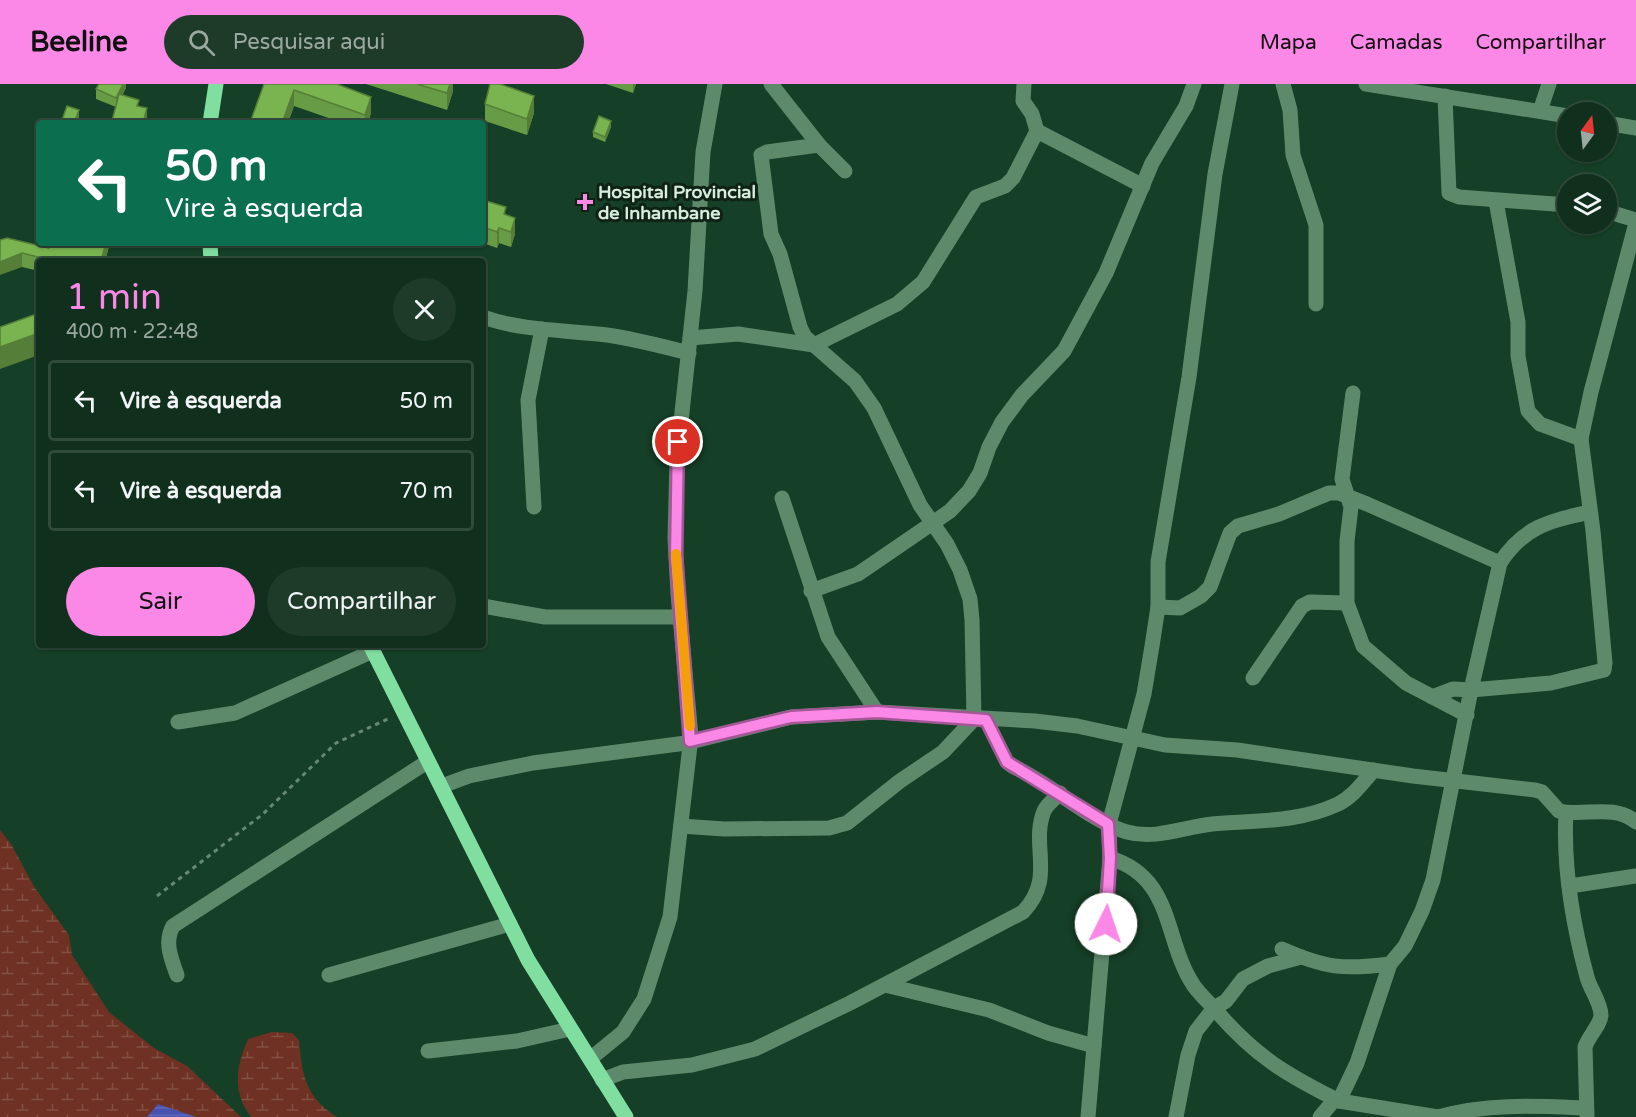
<!DOCTYPE html>
<html lang="pt">
<meta charset="utf-8">
<style>
:root{--surface:#102f1c;--page:#1e3b29;--text:#f1f3f6;--muted:#9ca9a3;--line:#304a3b;--accent:#fb87e6}
body{margin:0;font-family:"Varela Round",sans-serif;background:var(--page);color:var(--text);height:100vh;display:flex;flex-direction:column;font-size:22px;white-space:nowrap}
*{box-sizing:border-box;margin:0}
p{font-size:20px;color:var(--muted)}
.icon{flex:none;width:33px;height:33px;fill:none;stroke:currentColor;stroke-width:2;stroke-linecap:round;stroke-linejoin:round}
.map{position:relative;flex:1;overflow:hidden}
.drawer{position:absolute;left:36px;top:174px;width:450px;height:390px;display:flex;flex-direction:column;background:var(--surface);border-radius:6px;box-shadow:0 2px 4px #0004,0 0 0 2px var(--line)}
.drawer>*{flex:none}
.hud{position:absolute;left:36px;top:36px;width:450px;height:126px;border-radius:6px;box-shadow:0 2px 4px #0004,0 0 0 2px var(--line);background:#0b6e4f;color:#fff;overflow:hidden}
.needle{width:39px;rotate:15deg}
.tools{position:absolute;left:1557px;top:18px;display:grid;gap:12px}
.tools a{display:grid;place-items:center;width:60px;height:60px;border-radius:50%;background:var(--surface);box-shadow:0 2px 4px #0004,0 0 0 2px var(--line);font-size:30px}
.pin{position:absolute;display:grid;place-items:center;width:51px;height:51px;color:#fff;margin:-26px;border:3px solid #fff;border-radius:50%;box-shadow:0 2px 6px #0007}
.me{position:absolute;width:66px;margin:-33px;rotate:4deg;stroke-linejoin:round;filter:drop-shadow(0 0 4px #0008)}
.turn{display:flex;align-items:center;gap:21px;height:126px;padding:0 30px;font-size:27px}
.turn .icon{width:78px;height:78px;stroke-width:2.5}
.turn b{display:block;font-size:42px;line-height:51px}
.round{display:grid;place-items:center;flex:none;width:63px;height:63px;border-radius:32px;background:var(--page)}
.head{display:flex;align-items:center;justify-content:space-between;height:102px;padding:0 30px}
h1{font-size:36px;font-weight:600;line-height:45px;color:var(--accent)}
.primary-button{display:flex;gap:12px;margin-top:auto;padding:12px 30px}
.primary-button a{flex:1;height:69px;border-radius:36px;background:var(--accent);color:#111;font-size:24px;font-weight:600;line-height:69px;text-align:center}
.primary-button a+a{background:var(--page);color:var(--text)}
ul{padding:0;list-style:none}
li{display:flex;align-items:center;gap:18px;height:81px;margin:0 12px 9px;padding:0 18px;border:3px solid var(--line);border-radius:6px}
li div{flex:1}
li b{display:block;font-size:22px}
li em{font-style:normal}
header{display:flex;align-items:center;gap:36px;box-sizing:border-box;height:84px;padding:0 30px;background:var(--accent);color:#111}
header strong{font-size:28px}
nav{display:flex;gap:33px;margin-inline-start:auto;font-size:21px}
.search{width:420px;height:54px;background:var(--page);display:flex;align-items:center;gap:15px;box-sizing:border-box;padding:0 21px;border-radius:33px;color:var(--muted);font-size:22px}
.map>svg:first-child{display:block}
.wetland{fill:url(#wetland-marsh)}
.water{fill:url(#water-rules)}
.lines{fill:none;stroke-linecap:round;stroke-linejoin:round}
.path{stroke:#678873;stroke-width:3;stroke-dasharray:4.5 4.5;stroke-linecap:butt}
.minor{stroke:#5e8a6c;stroke-width:15}
.major{stroke:#81dea1;stroke-width:15}
.wall{fill:#689b45}
.shaded-wall{fill:#557e38}
.building{fill:#79b450;stroke:#557e38;stroke-width:1.5}
.route-casing{stroke:#a35896;stroke-width:15}
.route{stroke:#fb87e6;stroke-width:10}
.slow{stroke:#f59e0b;stroke-width:10}
.poi-dot{fill:#fb87e6;stroke:#102116;stroke-width:2}
.labels{text-anchor:middle;dominant-baseline:central;stroke-width:6;stroke-linejoin:round;paint-order:stroke}
.poi-label{font-size:18px;font-weight:bold;fill:#d7eddd;stroke:#102116;text-anchor:start}
</style>
<header>
<strong>Beeline</strong>
<div class="search"><svg class="icon" aria-label="search" viewBox="0 0 24 24"><circle cx="10" cy="10" r="6"/><path d="M15 15l6 6"/></svg>Pesquisar aqui</div>
<nav><a>Mapa</a><a>Camadas</a><a>Compartilhar</a></nav>
</header>
<div class="map">
<svg width="1636" height="1033" viewBox="0 0 1636 1033">
<defs>
<pattern id="wetland-marsh" width="20" height="14" patternUnits="userSpaceOnUse" patternTransform="scale(1.5)"><rect width="20" height="14" fill="#6e3123"/><path d="M1 5h8M5 5V1M11 12h8M15 12V8" fill="none" stroke="#824f42"/></pattern>
<pattern id="water-rules" width="6" height="5" patternUnits="userSpaceOnUse" patternTransform="scale(1.5)"><rect width="6" height="5" fill="#4752af"/><path d="M0 2.5h6" fill="none" stroke="#616bba"/></pattern>
</defs>
<rect width="100%" height="100%" fill="#153f26"/>
<g class="wetland">
<path d="M0,746L11,760L35,804L69,851L72,871L109,928L154,964L187,982L241,1033H0Z"/>
<path d="M272,948L292,949L299,956C302,990 305,1013 337,1033H251C232,1009 236,982 248,955Z"/>
</g>
<path class="water" d="M158,1020L196,1033H147Z"/>
<g class="lines">
<path class="path" d="M157,812L263,730L336,659L390,634"/>
<g class="minor">
<path d="M1024,0L1023,17L1032,30L1037,47L1143,102"/>
<path d="M1283,0L1290,26L1293,71L1316,141V220"/>
<path d="M1366,0L1568,32"/>
<path d="M1445,12L1449,109L1459,113L1568,121"/>
<path d="M1540,27L1549,0"/>
<path d="M1606,39L1636,44"/>
<path d="M819,61L845,87"/>
<path d="M1496,117L1518,238V272L1528,327L1540,340L1581,355"/>
<path d="M1606,127L1636,136"/>
<path d="M483,233C522,247 566,246 607,251C635,255 661,262 689,269"/>
<path d="M690,254L738,250L814,261L897,220L923,198L976,113L1005,102L1013,94L1037,47"/>
<path d="M1353,309L1342,395L1351,423L1347,457V519L1363,562L1406,599L1467,631"/>
<path d="M782,414L828,553L877,628"/>
<path d="M534,423L528,316L542,245"/>
<path d="M1590,428C1550,437 1524,442 1500,479L1471,606L1551,599L1604,586L1605,579L1593,447L1581,355L1591,308L1636,139"/>
<path d="M811,507L858,490L950,427L969,407L980,389L989,363L1002,338L1022,311L1064,267L1106,189L1152,79L1186,22L1194,0"/>
<path d="M483,522L545,533H680"/>
<path d="M1158,523L1180,524L1201,512L1210,503L1230,449L1238,442L1279,430L1329,409H1339L1367,420L1500,479"/>
<path d="M1253,594L1302,522L1310,518L1347,519"/>
<path d="M986,636L1007,678L1012,682C1049,698 1091,738 1127,748C1156,756 1184,743 1212,740C1255,736 1298,739 1338,720C1353,713 1363,698 1374,686"/>
<path d="M178,638L235,629L373,567"/>
<path d="M442,702L469,692L533,679L686,659L791,633L877,628L1035,637L1077,642L1165,661L1237,666L1413,692L1535,706L1542,708L1559,727C1584,733 1613,719 1636,738"/>
<path d="M1566,729C1563,783 1573,841 1587,893C1590,905 1601,919 1601,931C1601,940 1588,953 1585,963L1587,1033"/>
<path d="M681,742L724,745L829,744L847,739L900,697L943,668L974,635L972,536L970,515L960,486L947,460L920,421L874,324L855,297L805,253L800,243L780,170L771,150L761,71L767,68L819,61L771,0"/>
<path d="M1110,774C1175,794 1163,856 1194,902C1201,912 1211,920 1218,929C1257,973 1284,989 1335,1015"/>
<path d="M1570,802L1636,792"/>
<path d="M1282,865C1325,884 1343,886 1390,880"/>
<path d="M177,891C171,874 164,858 173,842L427,678"/>
<path d="M329,891L510,840"/>
<path d="M885,901L989,926L1048,949L1094,962"/>
<path d="M428,967L517,957L570,945"/>
<path d="M590,975L623,948L644,915L670,833L691,653L678,510L675,454L677,375L695,207L703,68L715,0"/>
<path d="M602,996L623,988L692,981L755,965L850,919L1023,828C1056,794 1030,762 1044,727C1047,720 1055,715 1060,709"/>
<path d="M1339,1017L1438,1033"/>
<path d="M1088,1033L1110,774L1109,740L1144,610L1152,562L1158,523V478L1189,293L1215,90L1232,0"/>
<path d="M1176,1033L1188,971L1196,947L1214,924L1226,917L1243,895L1268,882L1301,873"/>
<path d="M1320,1033L1335,1015L1339,1017L1357,979L1390,880L1405,862L1422,827L1433,796L1471,606L1453,605L1432,613"/>
<path d="M1438,1033C1487,1019 1536,1022 1586,1024"/>
</g>
<g class="major">
<path d="M210,39L216,0"/>
<path d="M210,159L211,177"/>
<path d="M370,561L528,876L626,1033"/>
</g>
</g>
<g class="wall">
<path d="M126,0V4L122,11L139,22L147,34L146,39H112L116,23L96,15V5Z"/>
<path d="M264,0H337L371,29L368,39H343L294,22L288,39H251V36Z"/>
<path d="M366,0H453V7L447,26Z"/>
<path d="M606,0H636L633,9Z"/>
<path d="M485,20L534,29L527,51L485,37Z"/>
<path d="M611,43L605,58L593,53V48Z"/>
<path d="M483,116L506,131L515,150L511,163L499,159L497,164L483,159Z"/>
<path d="M0,156L49,164L70,163L110,159L105,177H39V187L22,183Z"/>
</g>
<g class="shaded-wall">
<path d="M123,0H126V4L116,24V14Z"/>
<path d="M450,0H453V7L447,26V9Z"/>
<path d="M633,0H636L633,9Z"/>
<path d="M294,6V22L288,39H282Z"/>
<path d="M534,12V29L527,51V35Z"/>
<path d="M371,13V29L368,39H365V31Z"/>
<path d="M147,24V34L146,39H143Z"/>
<path d="M79,26V37L78,39H74Z"/>
<path d="M611,37V43L605,58V53Z"/>
<path d="M515,134V150L511,163V148Z"/>
<path d="M499,144V159L497,164V148Z"/>
<path d="M106,159H110L105,177H101Z"/>
<path d="M22,169V183L0,191V178Z"/>
<path d="M39,249V271L0,285V263Z"/>
</g>
<g class="building">
<path d="M99,0H123L116,14L96,5Z"/>
<path d="M264,0H337L371,13L365,31L294,6L282,39H259L251,36Z"/>
<path d="M417,0H450L447,9Z"/>
<path d="M490,0H500L534,12L527,35L485,20Z"/>
<path d="M119,10L139,16L137,22L147,24L143,39H119L112,37Z"/>
<path d="M67,22L79,26L74,39H61Z"/>
<path d="M599,32L611,37L605,53L593,48Z"/>
<path d="M483,116L506,123L504,130L515,134L511,148L499,144L497,148L483,143Z"/>
<path d="M7,154L49,164L51,159H57L70,163L71,159H106L101,177H45L46,175L22,169L0,178V156Z"/>
<path d="M39,229V249L0,263V243Z"/>
</g>
<g class="lines">
<defs>
<path id="route" d="M678,358L676,472L690,657L791,633L877,628L986,636L1007,678L1108,740L1110,774L1106,840"/>
</defs>
<use href="#route" class="route-casing"/>
<use href="#route" class="route"/>
<path class="slow" d="M676,470L690,642"/>
</g>
<path class="poi-dot" d="M582 109h6v6h6v6h-6v6h-6v-6h-6v-6h6z"/>
<g class="labels">
<g class="poi-label">
<text x="598" y="108">Hospital Provincial<tspan x="598" dy="21">de Inhambane</tspan></text>
</g>
</g>
</svg>
<div class="tools">
<a><svg class="needle" viewBox="-14 -14 28 28"><path d="M0-13l5 13h-10z" fill="#e53935"/><path d="M0 13l5-13h-10z" fill="#9ca9a3"/></svg></a>
<a><svg class="icon" aria-label="layers" viewBox="0 0 24 24"><path d="M12 4l9 5-9 5-9-5zM3 14l9 5 9-5"/></svg></a>
</div>
<div class="pin" style="left:678px;top:358px;background:#d93025"><svg class="icon" aria-label="arrive" viewBox="0 0 24 24"><path d="M6 21V4h12l-3 4 3 4H6"/></svg></div>
<svg class="me" style="left:1106px;top:840px" viewBox="-20 -20 40 40"><circle r="19" fill="#fff"/><path d="M0-13L10 11 0 6-10 11z" fill="#fb87e6"/></svg>
<div class="hud">
<div class="turn"><svg class="icon" aria-label="left" viewBox="0 0 24 24"><path d="M17 20v-9H6M10 6l-5 5 5 5"/></svg><div><b>50 m</b>Vire à esquerda</div></div>
</div>
<section class="drawer">
<div class="head"><div><h1>1 min</h1><p>400 m · 22:48</p></div><a class="round"><svg class="icon" aria-label="close" viewBox="0 0 24 24"><path d="M6 6l12 12M18 6L6 18"/></svg></a></div>
<ul>
<li><svg class="icon" aria-label="left" viewBox="0 0 24 24"><path d="M17 20v-9H6M10 6l-5 5 5 5"/></svg><div><b>Vire à esquerda</b></div><em>50 m</em></li>
<li><svg class="icon" aria-label="left" viewBox="0 0 24 24"><path d="M17 20v-9H6M10 6l-5 5 5 5"/></svg><div><b>Vire à esquerda</b></div><em>70 m</em></li>
</ul>
<div class="primary-button"><a>Sair</a><a>Compartilhar</a></div>
</section>
</div>
